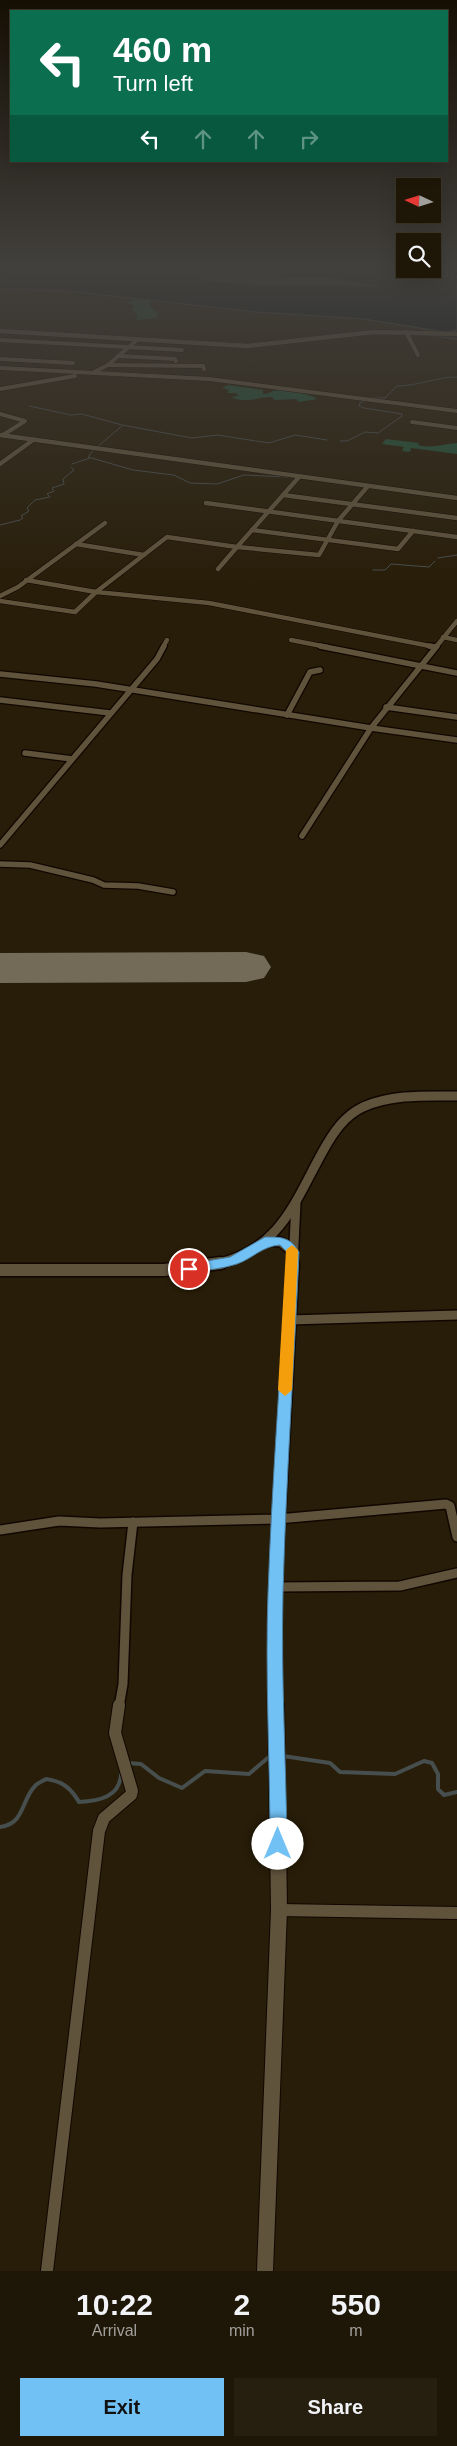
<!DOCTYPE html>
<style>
:root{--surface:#1e1606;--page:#261f10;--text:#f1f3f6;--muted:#a19f9b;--line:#3c3528;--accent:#72c1f5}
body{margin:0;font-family:Arial,sans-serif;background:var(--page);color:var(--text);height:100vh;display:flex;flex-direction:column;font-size:19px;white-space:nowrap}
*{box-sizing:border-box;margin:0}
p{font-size:16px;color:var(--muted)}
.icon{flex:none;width:28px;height:28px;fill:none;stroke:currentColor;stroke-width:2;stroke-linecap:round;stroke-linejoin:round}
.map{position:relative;height:2271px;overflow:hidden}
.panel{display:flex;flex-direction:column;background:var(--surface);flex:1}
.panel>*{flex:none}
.guide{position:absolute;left:10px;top:10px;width:438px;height:152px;border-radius:0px;box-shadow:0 5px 20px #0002,0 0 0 1px var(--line);background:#0b6e4f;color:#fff;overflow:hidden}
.needle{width:32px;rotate:274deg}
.tools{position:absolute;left:396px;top:178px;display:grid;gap:10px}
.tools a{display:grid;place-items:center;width:45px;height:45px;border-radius:0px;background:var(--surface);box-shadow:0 5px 20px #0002,0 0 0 1px var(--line);font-size:25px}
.pin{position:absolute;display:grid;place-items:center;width:42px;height:42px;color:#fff;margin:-21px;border:2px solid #fff;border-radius:50%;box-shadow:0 1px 5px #0007}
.me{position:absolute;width:55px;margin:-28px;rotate:0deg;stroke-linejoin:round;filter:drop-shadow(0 0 4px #0008)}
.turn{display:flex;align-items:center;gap:18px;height:105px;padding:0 20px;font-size:22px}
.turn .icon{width:65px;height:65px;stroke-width:2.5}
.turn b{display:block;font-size:35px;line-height:42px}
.lanes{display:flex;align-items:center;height:48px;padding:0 20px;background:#0003;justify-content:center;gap:25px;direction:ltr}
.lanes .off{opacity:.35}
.eta{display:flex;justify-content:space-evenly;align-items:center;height:85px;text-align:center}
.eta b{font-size:30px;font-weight:800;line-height:35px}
.button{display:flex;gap:10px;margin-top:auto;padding:10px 20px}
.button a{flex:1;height:58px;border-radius:0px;background:var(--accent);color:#111;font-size:20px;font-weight:800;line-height:58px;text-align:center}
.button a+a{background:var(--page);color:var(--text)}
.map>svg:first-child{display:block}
.green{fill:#245237}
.water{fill:#051217;stroke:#474e4e;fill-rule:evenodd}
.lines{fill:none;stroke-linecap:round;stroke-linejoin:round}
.stream-far1{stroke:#474e4e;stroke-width:1}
.stream{stroke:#474e4e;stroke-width:4}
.ferry{stroke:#8ed6f3;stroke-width:1;stroke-dasharray:3 2.5;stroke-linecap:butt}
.runway{fill:#736a58;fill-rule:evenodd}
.minor-far4-casing{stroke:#110700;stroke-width:5}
.minor-far3-casing{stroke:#110700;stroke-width:5.5}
.minor-far2-casing{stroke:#110700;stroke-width:8}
.minor-far1-casing{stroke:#110700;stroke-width:12}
.minor-casing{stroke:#110700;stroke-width:14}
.tertiary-far3-casing{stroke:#110700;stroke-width:5.5}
.tertiary-far2-casing{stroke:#110700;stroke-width:12}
.tertiary-far1-casing{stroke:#110700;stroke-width:15}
.tertiary-casing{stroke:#110700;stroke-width:18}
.minor-far4{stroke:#60533c;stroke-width:4}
.minor-far3{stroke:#60533c;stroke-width:4.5}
.minor-far2{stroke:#60533c;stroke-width:5.5}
.minor-far1{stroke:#60533c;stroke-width:9}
.minor{stroke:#60533c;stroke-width:12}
.tertiary-far3{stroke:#60533c;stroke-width:4.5}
.tertiary-far2{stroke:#60533c;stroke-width:9}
.tertiary-far1{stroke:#60533c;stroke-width:12}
.tertiary{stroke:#60533c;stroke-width:16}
.route{fill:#72c1f5;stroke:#4a7d9f}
.slow{fill:#f59e0b}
</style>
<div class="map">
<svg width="457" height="2271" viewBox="0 0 457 2271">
<rect width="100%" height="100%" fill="#281d08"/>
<g class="green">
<path d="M327,278L376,286L255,284L199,280Z"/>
<path d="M134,299L151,301L150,306L158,314L156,318L137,320V314L131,310L135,306L128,303Z"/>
<path d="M228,385L263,390V394C268,394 269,393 273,391C283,388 312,394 317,399L299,402L296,399L275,400L272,397C256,397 247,404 231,397L239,396L236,393H227L229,390L222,388Z"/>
<path d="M386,439L419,443L418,445C431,449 444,444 457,443V454L411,448L410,452L402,451L404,447L382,444Z"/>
</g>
<path class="water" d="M0,268H457V330L445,332L364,319L256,312L67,291L0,289ZM327,278L376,286L255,284L200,280Z"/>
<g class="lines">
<g class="stream-far1">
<path d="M425,329L424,334L457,339"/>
<path d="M29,406L71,415L82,414L122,425L192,438L217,435L269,443L295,435L327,440"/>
<path d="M340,441H347L365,432L378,433L402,416V414L364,408L359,406L360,403L371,398H385L397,386C418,386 436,377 457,377"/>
<path d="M97,447L122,426"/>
<path d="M94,449L88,457L133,470L174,475L190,483L217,484L244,475L288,477"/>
<path d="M72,464L90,458"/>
<path d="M0,525L20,520L23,518L21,516L29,511L27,508L35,500L50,497L47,494L54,491L52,488L64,484L63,479L74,470L71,467"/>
<path d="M438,558L457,555"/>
<path d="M373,570H385L391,564L429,567L435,561"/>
</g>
<g class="stream">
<path d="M283,1756L330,1763L340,1772L395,1774L424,1761L432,1763L438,1774V1789L444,1795L457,1792"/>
<path d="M127,1763L141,1764L159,1778L182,1788L205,1771L249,1774L270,1756"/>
<path d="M0,1827C25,1824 21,1800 35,1786C38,1783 43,1781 46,1779C62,1781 71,1788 79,1802C99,1801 120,1797 121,1774"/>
</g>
<path class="ferry" d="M385,268L457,277"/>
<path class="runway" d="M246,952L264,956L271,967L264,978L246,982L0,983V953Z"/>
<defs>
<g id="minor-far4">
<path d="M406,332L418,355"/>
<path d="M0,340L182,350"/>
<path d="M119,356L175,359L176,361"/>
<path d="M0,359L73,363"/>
<path d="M108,365L203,366L204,369"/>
<path d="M0,368L209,379L457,411"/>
<path d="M94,372L108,365L138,339"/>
<path d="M0,389L75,376"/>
<path d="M0,414L25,421L3,435"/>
<path d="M412,422L457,428"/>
</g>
<g id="minor-far3">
<path d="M0,435L457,498"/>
<path d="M3,435L5,434"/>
<path d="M0,464L33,440"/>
<path d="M299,477L237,547L319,555L338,521L368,486"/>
<path d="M283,495L457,518"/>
<path d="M206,503L457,537"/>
<path d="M252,530L398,549L413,531"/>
<path d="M76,544L144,555"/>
<path d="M218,569L237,547L167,537L96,592L209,603L435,647"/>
<path d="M26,580L96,592"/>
<path d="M0,596L18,587L105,523"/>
<path d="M0,601L75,612L96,592"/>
<path d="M443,637L457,640"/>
<path d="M291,640L327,647"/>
<path d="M163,647L167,640"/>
<path d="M436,647L457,621"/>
</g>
<g id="minor-far2">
<path d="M320,646L457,673"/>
<path d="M429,646L435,647"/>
<path d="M0,674L96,684L371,728L437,646"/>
<path d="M0,700L110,713"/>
<path d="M386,707L457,717"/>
<path d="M287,715L310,672L320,670"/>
<path d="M25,753L72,759"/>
<path d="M302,836L371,728L457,740"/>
<path d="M0,845L157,659L164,646"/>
<path d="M0,864L30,865L93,880L104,885L138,886L173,892"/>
</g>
<g id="minor-far1">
<path d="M289,1320L457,1315"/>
<path d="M0,1530L59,1521L100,1523L278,1519L446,1504L450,1506L457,1537"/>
<path d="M276,1587L400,1586L457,1573"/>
<path d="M119,1707L123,1684L127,1575L133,1522"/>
</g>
<g id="minor">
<path d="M279,1910L457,1913"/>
<path d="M47,2271L99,1831L104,1818L131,1795L132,1791L115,1733L119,1705"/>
</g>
<path id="tertiary-far3" d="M0,331L248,346L374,332L457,334"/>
<g id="tertiary-far2">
<path d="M265,1241L281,1242L293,1252"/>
<path d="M216,1264C281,1249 294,1203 323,1151C333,1133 344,1116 363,1107C393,1094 426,1096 457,1096"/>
<path d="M293,1264L296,1203"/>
</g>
<g id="tertiary-far1">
<path d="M0,1270H164L221,1263"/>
<path d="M276,1707L275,1593L293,1263"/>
</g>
<path id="tertiary" d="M265,2271L279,1910L276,1705"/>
</defs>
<use href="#minor-far4" class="minor-far4-casing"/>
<use href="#minor-far3" class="minor-far3-casing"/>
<use href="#minor-far2" class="minor-far2-casing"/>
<use href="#minor-far1" class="minor-far1-casing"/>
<use href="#minor" class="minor-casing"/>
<use href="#tertiary-far3" class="tertiary-far3-casing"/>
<use href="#tertiary-far2" class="tertiary-far2-casing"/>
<use href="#tertiary-far1" class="tertiary-far1-casing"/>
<use href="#tertiary" class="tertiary-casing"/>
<use href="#minor-far4" class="minor-far4"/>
<use href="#minor-far3" class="minor-far3"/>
<use href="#minor-far2" class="minor-far2"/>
<use href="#minor-far1" class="minor-far1"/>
<use href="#minor" class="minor"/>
<use href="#tertiary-far3" class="tertiary-far3"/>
<use href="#tertiary-far2" class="tertiary-far2"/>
<use href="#tertiary-far1" class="tertiary-far1"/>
<use href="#tertiary" class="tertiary"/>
</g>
<linearGradient id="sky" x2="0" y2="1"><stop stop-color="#161004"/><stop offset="0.46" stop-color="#42403d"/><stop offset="1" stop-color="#42403d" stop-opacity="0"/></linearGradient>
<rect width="457" height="586" fill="url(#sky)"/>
<path class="route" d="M265,1237C282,1237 290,1237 299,1252C294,1366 286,1479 283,1593C281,1677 286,1760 287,1844L284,1850L278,1852L273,1850L270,1844C270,1760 265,1677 268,1593C272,1480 281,1366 287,1252L280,1245C263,1246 253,1258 237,1264C222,1269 205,1270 189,1273L183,1269L189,1264L230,1257Z"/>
<path class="slow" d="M292,1245L298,1250L292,1390L285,1396L278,1390L286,1250Z"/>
</svg>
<div class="tools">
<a><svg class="needle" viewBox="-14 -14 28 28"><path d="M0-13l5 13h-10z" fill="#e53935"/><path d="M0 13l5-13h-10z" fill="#a19f9b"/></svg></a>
<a><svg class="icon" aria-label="search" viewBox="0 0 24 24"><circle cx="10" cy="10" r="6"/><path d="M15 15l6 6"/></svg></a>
</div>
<div class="pin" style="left:189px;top:1269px;background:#d93025"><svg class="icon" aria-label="arrive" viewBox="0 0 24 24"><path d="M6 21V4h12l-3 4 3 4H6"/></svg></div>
<svg class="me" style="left:278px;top:1844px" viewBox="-20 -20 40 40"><circle r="19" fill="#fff"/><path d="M0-13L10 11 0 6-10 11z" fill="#72c1f5"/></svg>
<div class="guide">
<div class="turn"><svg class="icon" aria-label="left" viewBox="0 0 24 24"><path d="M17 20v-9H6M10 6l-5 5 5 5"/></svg><div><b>460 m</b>Turn left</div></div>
<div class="lanes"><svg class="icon" aria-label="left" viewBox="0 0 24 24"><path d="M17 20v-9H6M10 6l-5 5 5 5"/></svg><svg class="icon off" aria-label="ahead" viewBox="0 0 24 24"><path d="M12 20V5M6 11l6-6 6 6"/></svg><svg class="icon off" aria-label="ahead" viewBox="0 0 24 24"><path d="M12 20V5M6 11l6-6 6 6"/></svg><svg class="icon off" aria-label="right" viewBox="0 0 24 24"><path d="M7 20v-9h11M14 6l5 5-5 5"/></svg></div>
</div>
</div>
<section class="panel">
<div class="eta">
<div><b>10:22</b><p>Arrival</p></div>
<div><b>2</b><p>min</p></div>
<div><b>550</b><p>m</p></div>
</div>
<div class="button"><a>Exit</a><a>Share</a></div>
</section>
